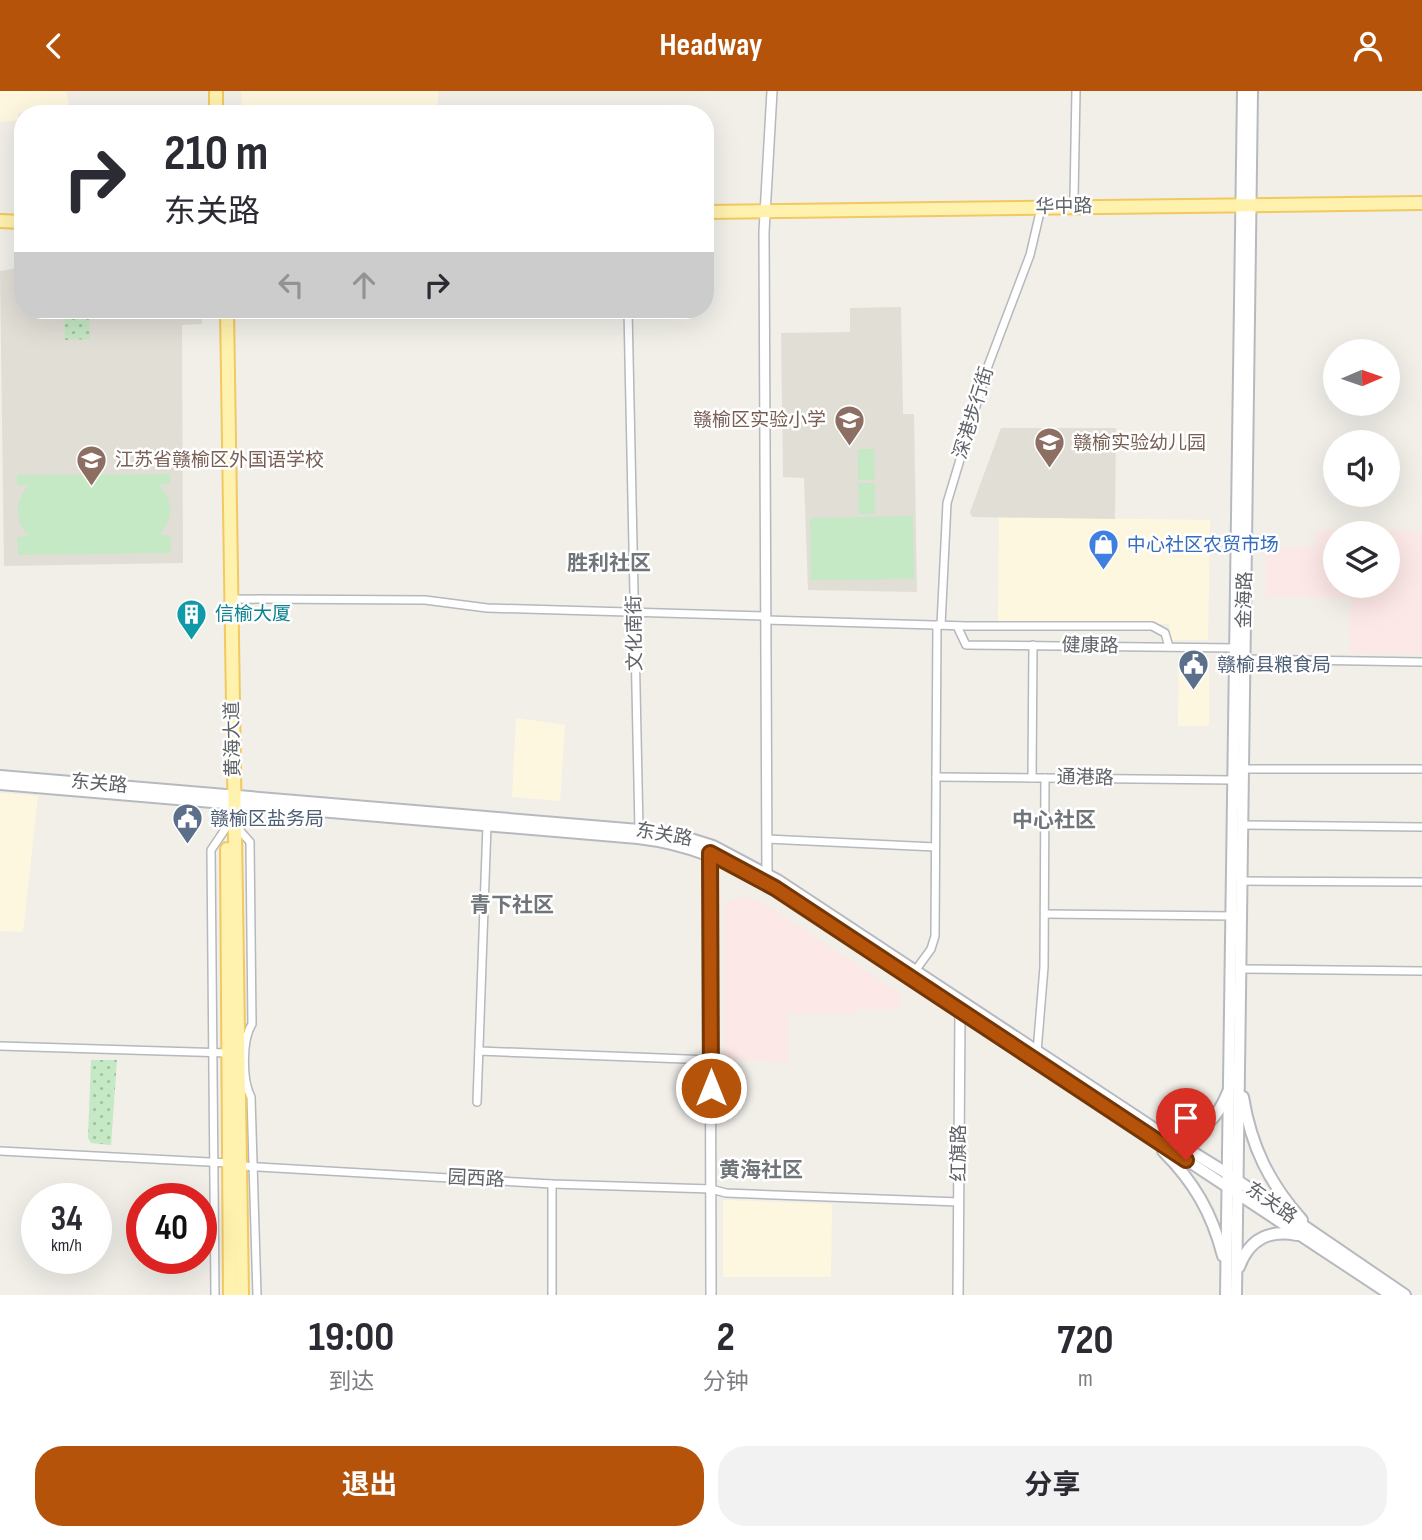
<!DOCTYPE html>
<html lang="zh">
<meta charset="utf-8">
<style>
:root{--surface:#fff;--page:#f2f2f3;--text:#2b2b33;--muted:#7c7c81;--accent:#b45309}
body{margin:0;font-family:"Sofia Sans Condensed","Noto Sans SC",sans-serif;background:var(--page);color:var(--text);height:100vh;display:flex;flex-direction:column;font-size:26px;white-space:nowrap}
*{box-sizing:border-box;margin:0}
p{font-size:23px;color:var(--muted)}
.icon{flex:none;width:38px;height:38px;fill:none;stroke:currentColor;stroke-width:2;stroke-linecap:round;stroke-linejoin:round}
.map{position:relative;height:1204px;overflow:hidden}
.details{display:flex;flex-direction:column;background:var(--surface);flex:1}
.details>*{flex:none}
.hud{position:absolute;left:14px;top:14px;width:700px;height:214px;border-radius:28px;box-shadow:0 7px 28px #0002;background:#fff;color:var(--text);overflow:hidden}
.needle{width:46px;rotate:88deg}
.controls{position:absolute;left:1323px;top:248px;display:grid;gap:14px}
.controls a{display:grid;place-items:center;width:77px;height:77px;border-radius:50%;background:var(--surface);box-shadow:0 7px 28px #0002;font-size:35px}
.speed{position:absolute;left:21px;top:1092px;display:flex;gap:14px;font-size:35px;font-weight:700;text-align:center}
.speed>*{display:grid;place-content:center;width:91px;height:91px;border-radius:50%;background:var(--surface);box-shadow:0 7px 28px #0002;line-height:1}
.speed small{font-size:18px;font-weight:400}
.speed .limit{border:10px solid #d22;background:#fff;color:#111}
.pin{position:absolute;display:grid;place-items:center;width:60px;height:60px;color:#fff;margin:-72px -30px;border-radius:50% 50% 50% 0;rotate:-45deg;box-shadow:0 0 7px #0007}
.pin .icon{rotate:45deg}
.me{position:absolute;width:77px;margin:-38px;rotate:0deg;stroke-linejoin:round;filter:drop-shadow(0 0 5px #0008)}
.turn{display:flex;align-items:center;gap:24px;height:147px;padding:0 35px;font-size:32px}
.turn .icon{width:91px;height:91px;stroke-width:2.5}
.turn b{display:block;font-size:49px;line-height:60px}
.lanes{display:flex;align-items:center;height:66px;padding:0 35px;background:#0003;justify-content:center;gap:35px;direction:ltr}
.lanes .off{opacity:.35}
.eta{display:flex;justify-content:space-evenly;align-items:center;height:119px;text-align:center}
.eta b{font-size:42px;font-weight:700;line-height:49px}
.action{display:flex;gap:14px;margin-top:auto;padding:14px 35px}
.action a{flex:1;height:80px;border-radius:28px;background:var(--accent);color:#fff;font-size:28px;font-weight:700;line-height:80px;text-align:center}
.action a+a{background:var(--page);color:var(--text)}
header{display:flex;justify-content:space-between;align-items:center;height:91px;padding:0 35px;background:var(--accent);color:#fff;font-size:32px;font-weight:700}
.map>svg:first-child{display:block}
.commercial{fill:#fef7e0}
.education{fill:#e1ded6}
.medical{fill:#fce8e6;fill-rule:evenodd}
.grass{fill:url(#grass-dots)}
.garden{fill:#c5e8c5}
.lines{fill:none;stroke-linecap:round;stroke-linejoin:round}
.minor-casing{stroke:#b5b8bc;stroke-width:10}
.tertiary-casing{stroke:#b5b8bc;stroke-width:12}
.secondary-casing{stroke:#b6babf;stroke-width:14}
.primary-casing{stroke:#f2c960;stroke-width:16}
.minor{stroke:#fff;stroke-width:7}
.tertiary{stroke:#fff;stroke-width:9}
.secondary{stroke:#fff;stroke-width:10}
.primary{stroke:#fff2af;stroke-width:12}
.route-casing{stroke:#753606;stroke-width:18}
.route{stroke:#b45309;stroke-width:12}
.labels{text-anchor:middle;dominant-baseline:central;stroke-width:5;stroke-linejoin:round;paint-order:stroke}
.street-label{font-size:19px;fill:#5f6368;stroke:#fff}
.education-label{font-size:19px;fill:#785e54;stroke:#fff;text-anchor:start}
.shop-label{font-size:19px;fill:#366cbe;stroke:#fff;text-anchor:start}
.culture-label{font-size:19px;fill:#0d838f;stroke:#fff;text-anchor:start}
.service-label{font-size:19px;fill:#4e5e75;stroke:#fff;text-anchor:start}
.neighbourhood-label{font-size:21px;font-weight:bold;fill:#70757a;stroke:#fff}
</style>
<header><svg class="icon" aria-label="back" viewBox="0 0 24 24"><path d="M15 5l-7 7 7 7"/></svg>Headway<svg class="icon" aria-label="person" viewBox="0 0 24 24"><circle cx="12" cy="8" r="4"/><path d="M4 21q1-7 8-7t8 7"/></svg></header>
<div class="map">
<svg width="1422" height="1204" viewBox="0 0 1422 1204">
<defs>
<pattern id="grass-dots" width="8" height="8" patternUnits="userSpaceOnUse" patternTransform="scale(1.75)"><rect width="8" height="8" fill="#c5e8c5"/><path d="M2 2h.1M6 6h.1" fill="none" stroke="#a3c0a4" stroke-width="1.8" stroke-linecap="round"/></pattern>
</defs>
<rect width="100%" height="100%" fill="#f1efe8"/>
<g class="commercial">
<path d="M0,0H66L69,14L18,22V29L0,31Z"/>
<path d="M241,0H438V23H242Z"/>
<path d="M999,426L1210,429L1208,549H1170L1169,533H998Z"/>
<path d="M1179,566H1209V635H1178Z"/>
<path d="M516,627L565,634L560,710L512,706Z"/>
<path d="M0,702L38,705L23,841L0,840Z"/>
<path d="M723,1109L832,1113L831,1186H723Z"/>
</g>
<g class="education">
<path d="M23,176V219H202V233L182,234L183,472L4,475L0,180Z"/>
<path d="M901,216L903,323H914L917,501L808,499L804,387L783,386L781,242L850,241V217Z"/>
<path d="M1001,337H1116L1115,428L972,426L970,421Z"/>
</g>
<g class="medical">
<path d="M1316,439L1422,440V563L1350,562L1351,507L1266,505V457L1316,455ZM1335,443H1388V495H1335Z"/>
<path d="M741,805L764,812L900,903L898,919H855L854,924L787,922L788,971L724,968V814Z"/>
</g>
<g class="grass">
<path d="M89,223L90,248L65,249L64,224Z"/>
<path d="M91,969H117L111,1054L91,1052L88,1047Z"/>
</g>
<g class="garden">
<path d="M858,358H874L875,389H858Z"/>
<path d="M170,383V393H158C174,409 174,428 159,444L170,445L171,462L18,464L17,446L29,445C14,430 14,410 29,394H17V384Z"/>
<path d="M858,392H875V423H859Z"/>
<path d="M913,425L914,488L811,489L810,427Z"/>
</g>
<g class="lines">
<defs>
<g id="minor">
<path d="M1074,107L1076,0"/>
<path d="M628,219L639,739"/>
<path d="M231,508L425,509L487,517L766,525"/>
<path d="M766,529L967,535H1152L1165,542L1169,556"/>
<path d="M941,534L947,412L988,275L1030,164L1041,117"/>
<path d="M957,535L966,554L1236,557"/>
<path d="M1244,568L1422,571"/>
<path d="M1243,678H1422"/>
<path d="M936,686L1234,689"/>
<path d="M1032,687L1033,554"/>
<path d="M235,734L250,751L252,933C242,949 242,989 251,1006L257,1204"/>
<path d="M1242,734L1422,736"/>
<path d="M767,748L935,756"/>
<path d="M1241,790L1422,791"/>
<path d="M1045,823L1233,825"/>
<path d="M1240,878L1422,880"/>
<path d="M915,880L931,858L935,845L937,534"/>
<path d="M0,955L227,962"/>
<path d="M479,960L711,969"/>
<path d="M1037,961L1044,876L1045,687"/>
<path d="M477,1011L487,734"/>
<path d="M0,1060L228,1072"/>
<path d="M241,1075L552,1093L711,1098L726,1102L959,1111"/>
<path d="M552,1093V1204"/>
<path d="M215,1204L211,759L226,737"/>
</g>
<g id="tertiary">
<path d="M710,762L711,1204"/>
<path d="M767,783L764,141L772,0"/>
<path d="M958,1204L960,920"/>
</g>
<g id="secondary">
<path d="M0,685L639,739L681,745L713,755L779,790L1152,1036L1228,1083L1405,1204"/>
<path d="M0,693L638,747C690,753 730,771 775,797L1391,1204"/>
<path d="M1243,1006C1251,1055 1269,1092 1302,1129"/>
<path d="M1159,1038C1198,1045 1213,1037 1228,1001"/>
<path d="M1163,1060C1194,1091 1212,1122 1223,1165"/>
<path d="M1239,1176C1249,1149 1268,1138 1297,1144"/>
<path d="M1226,1204L1243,0"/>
<path d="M1236,1204L1252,0"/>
</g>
<g id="primary">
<path d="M216,0V23"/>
<path d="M705,121L1422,112"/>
<path d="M0,130L23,131"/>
<path d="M227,219L242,1204"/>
<path d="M227,758L230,1204"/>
</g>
</defs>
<use href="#minor" class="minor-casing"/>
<use href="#tertiary" class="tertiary-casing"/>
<use href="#secondary" class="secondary-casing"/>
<use href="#primary" class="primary-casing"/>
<use href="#minor" class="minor"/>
<use href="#tertiary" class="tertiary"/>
<use href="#secondary" class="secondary"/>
<use href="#primary" class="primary"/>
</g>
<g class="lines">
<defs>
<path id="route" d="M711,997L710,762L775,797L1186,1069"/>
</defs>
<use href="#route" class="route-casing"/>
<use href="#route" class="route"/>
</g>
<defs>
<symbol id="school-pin" viewBox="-11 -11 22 30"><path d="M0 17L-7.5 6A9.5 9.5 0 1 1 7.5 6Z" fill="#8d6e63" stroke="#fff"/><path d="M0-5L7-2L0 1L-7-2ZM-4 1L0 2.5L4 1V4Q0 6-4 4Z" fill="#fff"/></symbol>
<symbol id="shop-pin" viewBox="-11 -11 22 30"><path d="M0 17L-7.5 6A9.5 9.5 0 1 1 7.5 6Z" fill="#3f7fe0" stroke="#fff"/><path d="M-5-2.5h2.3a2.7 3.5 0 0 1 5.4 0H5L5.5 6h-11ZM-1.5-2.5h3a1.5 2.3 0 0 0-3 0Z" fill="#fff"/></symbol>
<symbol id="building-pin" viewBox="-11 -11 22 30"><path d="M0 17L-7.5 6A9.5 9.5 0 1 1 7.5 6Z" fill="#0f9aa8" stroke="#fff"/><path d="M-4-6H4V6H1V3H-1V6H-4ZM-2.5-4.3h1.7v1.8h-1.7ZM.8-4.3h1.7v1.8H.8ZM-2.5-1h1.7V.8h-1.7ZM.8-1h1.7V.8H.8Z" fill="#fff"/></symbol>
<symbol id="civic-pin" viewBox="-11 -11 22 30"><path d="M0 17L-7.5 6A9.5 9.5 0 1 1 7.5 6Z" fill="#5c6f8a" stroke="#fff"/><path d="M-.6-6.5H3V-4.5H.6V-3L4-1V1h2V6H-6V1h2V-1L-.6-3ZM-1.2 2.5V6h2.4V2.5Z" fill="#fff"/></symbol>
</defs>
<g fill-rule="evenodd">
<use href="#school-pin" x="832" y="312" width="35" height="47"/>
<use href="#school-pin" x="1032" y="334" width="35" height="47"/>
<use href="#school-pin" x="74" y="352" width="35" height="47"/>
<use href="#shop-pin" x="1086" y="436" width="35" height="47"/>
<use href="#building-pin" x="174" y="506" width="35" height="47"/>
<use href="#civic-pin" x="1176" y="556" width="35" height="47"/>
<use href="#civic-pin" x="170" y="710" width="35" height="47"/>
</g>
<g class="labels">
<g class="street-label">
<text transform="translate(1064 116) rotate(-1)">华中路</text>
<text transform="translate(974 322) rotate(-73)">深港步行街</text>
<text transform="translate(1245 509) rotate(-89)">金海路</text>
<text transform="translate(635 542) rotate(-91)">文化南街</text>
<text transform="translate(1090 555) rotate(1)">健康路</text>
<text transform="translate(233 648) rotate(-91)">黄海大道</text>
<text transform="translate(1085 687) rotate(1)">通港路</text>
<text transform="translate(99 693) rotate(5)">东关路</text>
<text transform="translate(664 744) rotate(10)">东关路</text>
<text transform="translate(959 1062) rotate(-90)">红旗路</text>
<text transform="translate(476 1088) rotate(3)">园西路</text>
<text transform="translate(1271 1112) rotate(35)">东关路</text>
</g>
<g class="education-label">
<text x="826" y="329" text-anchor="end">赣榆区实验小学</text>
<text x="1073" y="352">赣榆实验幼儿园</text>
<text x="115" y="369">江苏省赣榆区外国语学校</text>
</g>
<g class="shop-label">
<text x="1127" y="454">中心社区农贸市场</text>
</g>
<g class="culture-label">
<text x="215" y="523">信榆大厦</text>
</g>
<g class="service-label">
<text x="1217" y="574">赣榆县粮食局</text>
<text x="210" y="728">赣榆区盐务局</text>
</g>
<g class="neighbourhood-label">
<text x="609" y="472">胜利社区</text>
<text x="1054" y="729">中心社区</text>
<text x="512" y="814">青下社区</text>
<text x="761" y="1079">黄海社区</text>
</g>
</g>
</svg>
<div class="controls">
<a><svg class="needle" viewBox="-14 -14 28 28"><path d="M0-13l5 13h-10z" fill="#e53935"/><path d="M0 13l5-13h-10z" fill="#7c7c81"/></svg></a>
<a><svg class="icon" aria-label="sound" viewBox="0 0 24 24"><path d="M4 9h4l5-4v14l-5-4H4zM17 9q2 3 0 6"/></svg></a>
<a><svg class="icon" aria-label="layers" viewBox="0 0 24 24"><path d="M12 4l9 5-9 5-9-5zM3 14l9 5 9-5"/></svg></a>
</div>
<div class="speed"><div>34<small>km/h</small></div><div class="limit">40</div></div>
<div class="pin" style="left:1186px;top:1069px;background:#d93025"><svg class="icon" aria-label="arrive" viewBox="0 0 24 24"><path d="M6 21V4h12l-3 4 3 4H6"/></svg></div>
<svg class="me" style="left:711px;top:997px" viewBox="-20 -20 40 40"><circle r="17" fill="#b45309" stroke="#fff" stroke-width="3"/><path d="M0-11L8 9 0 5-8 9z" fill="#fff"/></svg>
<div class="hud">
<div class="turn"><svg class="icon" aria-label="right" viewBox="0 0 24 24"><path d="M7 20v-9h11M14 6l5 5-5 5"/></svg><div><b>210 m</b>东关路</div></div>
<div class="lanes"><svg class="icon off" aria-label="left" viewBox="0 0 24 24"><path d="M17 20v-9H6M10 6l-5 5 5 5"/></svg><svg class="icon off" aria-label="ahead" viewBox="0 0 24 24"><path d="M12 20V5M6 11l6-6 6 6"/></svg><svg class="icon" aria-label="right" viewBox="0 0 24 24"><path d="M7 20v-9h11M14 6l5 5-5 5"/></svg></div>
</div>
</div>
<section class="details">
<div class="eta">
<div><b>19:00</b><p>到达</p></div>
<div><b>2</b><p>分钟</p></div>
<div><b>720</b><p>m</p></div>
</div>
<div class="action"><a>退出</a><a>分享</a></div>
</section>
